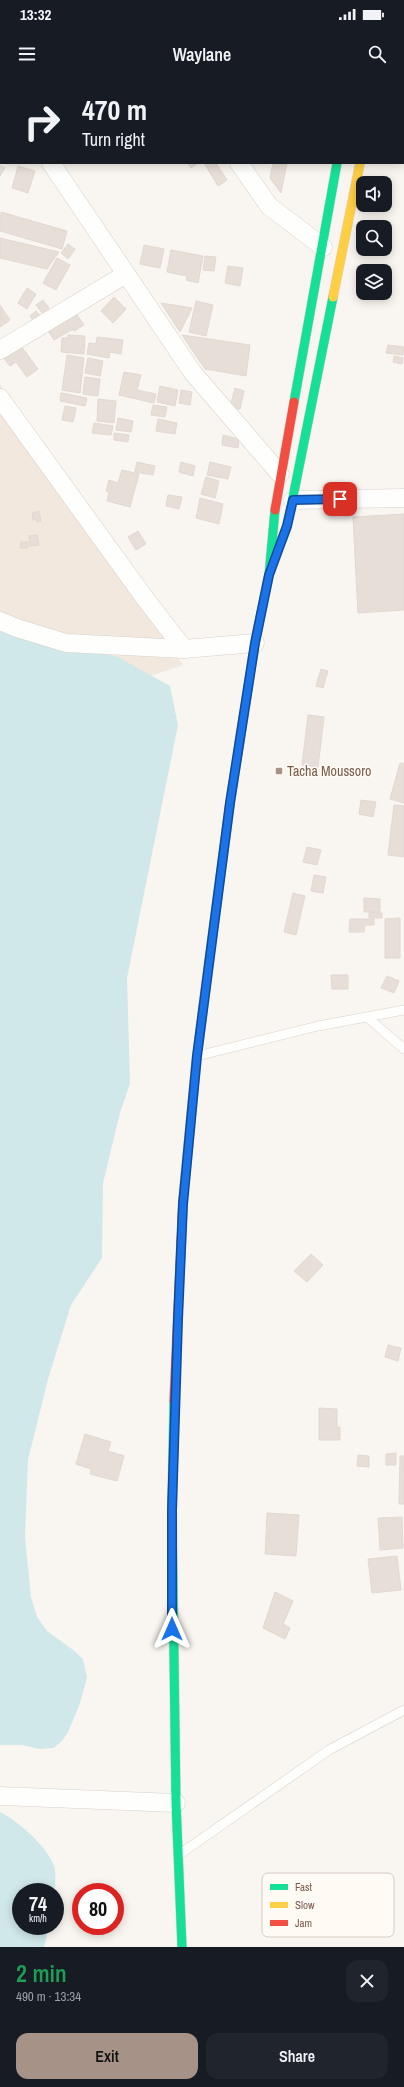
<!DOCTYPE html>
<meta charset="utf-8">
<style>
:root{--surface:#171b24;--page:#20242c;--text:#f1f3f6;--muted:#9ea1a6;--accent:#a69286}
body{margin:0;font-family:"Archivo Narrow",sans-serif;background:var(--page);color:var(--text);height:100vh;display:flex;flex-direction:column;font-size:15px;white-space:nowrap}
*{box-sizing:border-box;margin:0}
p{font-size:13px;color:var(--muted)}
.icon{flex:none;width:22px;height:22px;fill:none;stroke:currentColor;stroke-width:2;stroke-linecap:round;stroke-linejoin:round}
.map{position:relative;height:1867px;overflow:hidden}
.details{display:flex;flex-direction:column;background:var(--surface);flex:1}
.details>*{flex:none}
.guide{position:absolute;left:0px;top:0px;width:404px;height:84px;box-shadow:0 2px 10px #0003;background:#171b24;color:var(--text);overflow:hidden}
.fabs{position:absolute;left:356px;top:96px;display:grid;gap:8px}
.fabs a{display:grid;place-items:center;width:36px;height:36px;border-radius:8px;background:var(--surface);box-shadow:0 2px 10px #0003;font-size:20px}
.speed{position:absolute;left:12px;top:1803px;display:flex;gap:8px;font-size:20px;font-weight:700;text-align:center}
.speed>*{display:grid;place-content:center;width:52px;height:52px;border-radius:50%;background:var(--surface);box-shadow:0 2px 10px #0003;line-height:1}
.speed small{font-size:10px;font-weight:400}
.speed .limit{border:6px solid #d22;background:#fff;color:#111}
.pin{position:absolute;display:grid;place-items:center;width:34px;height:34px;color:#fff;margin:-17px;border-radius:8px;box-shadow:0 2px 6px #0006}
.me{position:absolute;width:44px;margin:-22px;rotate:0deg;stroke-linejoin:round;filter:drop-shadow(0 0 3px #0008)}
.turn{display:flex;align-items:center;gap:14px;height:84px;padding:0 16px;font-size:18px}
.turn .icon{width:52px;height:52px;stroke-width:2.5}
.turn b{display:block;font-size:28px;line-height:34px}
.round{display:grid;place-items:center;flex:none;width:42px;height:42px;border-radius:12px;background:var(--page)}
.head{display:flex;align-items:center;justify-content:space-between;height:68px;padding:0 16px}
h1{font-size:24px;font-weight:600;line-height:30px;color:#1e9e55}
.action{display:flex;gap:8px;margin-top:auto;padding:8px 16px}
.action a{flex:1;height:46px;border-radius:12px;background:var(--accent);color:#111;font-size:16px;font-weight:600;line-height:46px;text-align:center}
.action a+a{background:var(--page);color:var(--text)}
.status{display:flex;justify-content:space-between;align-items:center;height:28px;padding:0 20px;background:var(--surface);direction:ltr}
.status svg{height:11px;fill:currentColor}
header{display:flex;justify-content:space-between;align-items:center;height:52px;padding:0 16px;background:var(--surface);font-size:18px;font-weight:600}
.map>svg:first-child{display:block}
.residential{fill:#f2e8de}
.water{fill:#d0e8ea}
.building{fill:#e6ded7;stroke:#e2d8d2}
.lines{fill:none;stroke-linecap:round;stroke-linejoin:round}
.lane-casing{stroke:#d7d1cb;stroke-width:10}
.street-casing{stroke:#d7d1cb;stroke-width:19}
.fast-casing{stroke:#dad1cc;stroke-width:10}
.slow-casing{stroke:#dad1cc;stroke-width:10}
.jam-casing{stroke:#dad1cc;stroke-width:10}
.lane{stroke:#fefefd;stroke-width:9}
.street{stroke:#fefefd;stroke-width:18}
.fast{stroke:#16e098;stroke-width:9}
.slow{stroke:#ffcf43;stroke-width:9}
.jam{stroke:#f24e42;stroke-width:9}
.route-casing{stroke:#114b97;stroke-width:10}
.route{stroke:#1a73e8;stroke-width:7}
.poi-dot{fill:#a69286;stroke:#fffaf3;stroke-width:1.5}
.labels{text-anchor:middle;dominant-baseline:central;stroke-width:3;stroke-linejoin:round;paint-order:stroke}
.poi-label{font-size:14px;fill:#7a5c4d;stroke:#fffaf3;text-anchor:start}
.key{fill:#fffaf3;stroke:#d7cbc1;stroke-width:1}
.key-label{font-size:11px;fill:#7a5c4d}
</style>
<div class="status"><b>13:32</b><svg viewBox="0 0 49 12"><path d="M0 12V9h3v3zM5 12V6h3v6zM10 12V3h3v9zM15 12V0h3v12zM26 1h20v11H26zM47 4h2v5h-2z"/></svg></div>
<header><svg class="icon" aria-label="menu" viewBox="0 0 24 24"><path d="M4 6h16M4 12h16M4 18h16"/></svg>Waylane<svg class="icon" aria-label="search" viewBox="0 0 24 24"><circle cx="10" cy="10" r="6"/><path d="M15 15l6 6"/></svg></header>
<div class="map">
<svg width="404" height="1867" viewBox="0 0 404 1867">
<rect width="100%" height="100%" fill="#f9f5f0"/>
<path class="residential" d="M0,304L183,585L0,646Z"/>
<g class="water">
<path d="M0,543L58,563L118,577L170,606L178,645L127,898L130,1003L120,1033L103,1103L102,1178L71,1225L48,1299L28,1380L25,1457L31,1517L37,1537L47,1551L73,1570L83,1579L87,1598L79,1626L68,1652L61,1662L53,1668L39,1669L22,1665H0Z"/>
<path d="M0,1732C17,1740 52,1770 55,1790C56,1797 55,1805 54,1812H21V1846H49L44,1867H0Z"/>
</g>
<g class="building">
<path d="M89,0H110L89,1Z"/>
<path d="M111,0H129L110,1Z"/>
<path d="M233,0H269L232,1Z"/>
<path d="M272,0H293L272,1Z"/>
<path d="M188,83H198L191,88Z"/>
<path d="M204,83H216L227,100L218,106Z"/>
<path d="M273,83H287L281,113L270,98Z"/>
<path d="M0,85L5,88L0,96Z"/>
<path d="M18,86L35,91L28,113L12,108Z"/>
<path d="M1,132L67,151L62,169L0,151Z"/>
<path d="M0,158L59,172L47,189L0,178Z"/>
<path d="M68,164L75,169L68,179L61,173Z"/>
<path d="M144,165L164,169L160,188L140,184Z"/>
<path d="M171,170L203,176L198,203L186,200L187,196L167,192Z"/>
<path d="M205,176L216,177L214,191L203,190Z"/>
<path d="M57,178L70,185L56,210L43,203Z"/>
<path d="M228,186L243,188L240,206L225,203Z"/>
<path d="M385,196L392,197L391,204L385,203Z"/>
<path d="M27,208L36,214L27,229L18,223Z"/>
<path d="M114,217L126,229L113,243L101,231Z"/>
<path d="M43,220L49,228L42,233L36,225Z"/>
<path d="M196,221L213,225L206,256L189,252Z"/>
<path d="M161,223L192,228L180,252Z"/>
<path d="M0,225L10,240L0,247Z"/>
<path d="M36,231L41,237L34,242L30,236Z"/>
<path d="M75,232L84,245L74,251L73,249L54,260L47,249Z"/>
<path d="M68,255L85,256L84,274L61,272L62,258H68Z"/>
<path d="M182,255L250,265L246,296L205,289Z"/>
<path d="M97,257L123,260L121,274L110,272L109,278L87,274L89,263L96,264Z"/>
<path d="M18,262L38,289L27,297L16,282L10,286L3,277Z"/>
<path d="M388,265L404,267L403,275L386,273Z"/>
<path d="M67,275L84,278L80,313L62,310Z"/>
<path d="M394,276L403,278L402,284L393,282Z"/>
<path d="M88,278L103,281L100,296L85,293Z"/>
<path d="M124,292L141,295L137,310L156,314L154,323L119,315Z"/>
<path d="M85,297L100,299L98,316L83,314Z"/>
<path d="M160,306L178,310L175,326L157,322Z"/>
<path d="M235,308L244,311L240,329L230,327Z"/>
<path d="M181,310L192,312L190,325L179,323Z"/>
<path d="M61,313L87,318L85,326L60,321Z"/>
<path d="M98,319L116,321L114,343L97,341Z"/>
<path d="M153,325L167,327L165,337L151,335Z"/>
<path d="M65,326L76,328L73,342L62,340Z"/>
<path d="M118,338L133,341L131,352L116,350Z"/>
<path d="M158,339L177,343L175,354L156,351Z"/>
<path d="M94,343L113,346L111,355L92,353Z"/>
<path d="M114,353L129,355L128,362L114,360Z"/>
<path d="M223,355L239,359L238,368L222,365Z"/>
<path d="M137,382L155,386L153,395L135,392Z"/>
<path d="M181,382L195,386L193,396L179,392Z"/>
<path d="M210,382L231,387L228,399L207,395Z"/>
<path d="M122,390L139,394L130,427L107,421L109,412L106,411L109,400L118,403Z"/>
<path d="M206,397L219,401L215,418L201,414Z"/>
<path d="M168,415L182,417L179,429L166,426Z"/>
<path d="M200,418L223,424L219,444L196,438Z"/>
<path d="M39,431L41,441L37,442L36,439L33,440L32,433Z"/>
<path d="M404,434V530L358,533L353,437Z"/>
<path d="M138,451L146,464L136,470L128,457Z"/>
<path d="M37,455L39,465L30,466L29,456Z"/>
<path d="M21,462H28V468H20Z"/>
<path d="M321,589L328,591L323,608L316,606Z"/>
<path d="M308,635L324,637L318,687L302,685Z"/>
<path d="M400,683L404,684V723L390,719Z"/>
<path d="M361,720L376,722L373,737L359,734Z"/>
<path d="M394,725L404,726V777L388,775Z"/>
<path d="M307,767L321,770L317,785L303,782Z"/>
<path d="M314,795L326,797L323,813L311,811Z"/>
<path d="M293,813L305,816L296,855L284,852Z"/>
<path d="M364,818L380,819V832H364Z"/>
<path d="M369,832L382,833V838H369Z"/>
<path d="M400,838V878H385V839Z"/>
<path d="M350,839H374V845H365L364,852H349Z"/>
<path d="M331,895H348V909H332Z"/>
<path d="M387,896L399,901L394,913L381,908Z"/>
<path d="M311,1174L323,1185L307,1202L294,1191Z"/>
<path d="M388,1265L401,1268L398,1281L385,1277Z"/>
<path d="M319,1328L337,1329V1347H340V1360H319Z"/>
<path d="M85,1354L111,1362L108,1371L124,1376L117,1401L90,1394L91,1389L76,1384Z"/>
<path d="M396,1373V1385H386V1374Z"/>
<path d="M358,1375L369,1376V1387L357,1386Z"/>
<path d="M400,1376H404V1424H399Z"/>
<path d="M267,1433L299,1435L296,1476L265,1474Z"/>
<path d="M402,1437L403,1468L380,1470L378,1438Z"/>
<path d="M397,1476L401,1510L372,1513L368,1479Z"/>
<path d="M275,1512L293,1521L283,1544L290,1548L285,1559L263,1548Z"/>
</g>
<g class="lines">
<defs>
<g id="lane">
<path d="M367,937L404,969"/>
<path d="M197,976L318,946L404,930"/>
<path d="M180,1774L329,1670L404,1630"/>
</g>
<g id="street">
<path d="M184,0L185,1"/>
<path d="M0,6L1,8"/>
<path d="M51,83L193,293L280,394"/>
<path d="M239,83L269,126L323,167"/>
<path d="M0,270L126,194"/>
<path d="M0,318L144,517L184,569L255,563"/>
<path d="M293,420L404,418"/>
<path d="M0,541L17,548L66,563L184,569"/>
<path d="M0,1716L176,1723"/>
</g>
<g id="fast">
<path d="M350,0V1"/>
<path d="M373,0V1"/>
<path d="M389,0V1"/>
<path d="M294,322L337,83"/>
<path d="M282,460L287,447L333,217"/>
<path d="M208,889L230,723L255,563L269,495L275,430"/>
<path d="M174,1321L172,1430L176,1723L182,1867"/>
</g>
<g id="slow">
<path d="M333,217L360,83"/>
<path d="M183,1119L197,976L208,889"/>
</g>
<g id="jam">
<path d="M275,430L294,322"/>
<path d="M174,1321L183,1119"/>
</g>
</defs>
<use href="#lane" class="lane-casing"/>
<use href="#street" class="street-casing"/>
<use href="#fast" class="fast-casing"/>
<use href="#slow" class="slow-casing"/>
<use href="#jam" class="jam-casing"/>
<use href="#lane" class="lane"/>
<use href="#street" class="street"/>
<use href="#fast" class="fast"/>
<use href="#slow" class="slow"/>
<use href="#jam" class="jam"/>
</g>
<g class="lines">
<defs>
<path id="route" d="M172,1549V1430L178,1239L183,1124L197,976L230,723L255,563L269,495L287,446L293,420L340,419"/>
</defs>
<use href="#route" class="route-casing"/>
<use href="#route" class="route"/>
</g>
<rect class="poi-dot" x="275" y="687" width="8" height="8" rx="2"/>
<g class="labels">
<g class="poi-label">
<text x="287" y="691">Tacha Moussoro</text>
</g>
</g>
<rect x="262" y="1793" width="132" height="64" rx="6" class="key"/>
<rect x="270" y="1804" width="18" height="6" fill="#16e098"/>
<rect x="270" y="1822" width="18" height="6" fill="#ffcf43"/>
<rect x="270" y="1840" width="18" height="6" fill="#f24e42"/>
<g class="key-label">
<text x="295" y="1811">Fast</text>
<text x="295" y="1829">Slow</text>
<text x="295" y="1847">Jam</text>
</g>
</svg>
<div class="fabs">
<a><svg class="icon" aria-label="sound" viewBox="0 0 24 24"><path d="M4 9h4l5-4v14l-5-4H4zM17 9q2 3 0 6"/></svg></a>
<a><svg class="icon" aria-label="search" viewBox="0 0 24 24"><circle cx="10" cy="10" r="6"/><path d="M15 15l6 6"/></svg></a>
<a><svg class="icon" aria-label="layers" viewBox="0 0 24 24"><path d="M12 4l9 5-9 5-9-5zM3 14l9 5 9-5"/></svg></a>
</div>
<div class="speed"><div>74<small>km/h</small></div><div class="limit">80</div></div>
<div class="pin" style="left:340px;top:419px;background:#d93025"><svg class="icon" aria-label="arrive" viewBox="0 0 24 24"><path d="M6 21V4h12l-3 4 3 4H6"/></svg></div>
<svg class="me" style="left:172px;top:1549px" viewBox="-20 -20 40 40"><path d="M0-17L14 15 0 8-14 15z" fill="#1a73e8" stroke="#fff" stroke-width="4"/></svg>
<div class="guide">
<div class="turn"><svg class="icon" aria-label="right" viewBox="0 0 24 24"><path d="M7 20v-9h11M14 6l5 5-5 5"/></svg><div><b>470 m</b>Turn right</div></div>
</div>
</div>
<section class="details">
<div class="head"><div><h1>2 min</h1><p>490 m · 13:34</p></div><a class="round"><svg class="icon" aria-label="close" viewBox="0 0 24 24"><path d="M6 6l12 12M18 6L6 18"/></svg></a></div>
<div class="action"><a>Exit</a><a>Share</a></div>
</section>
